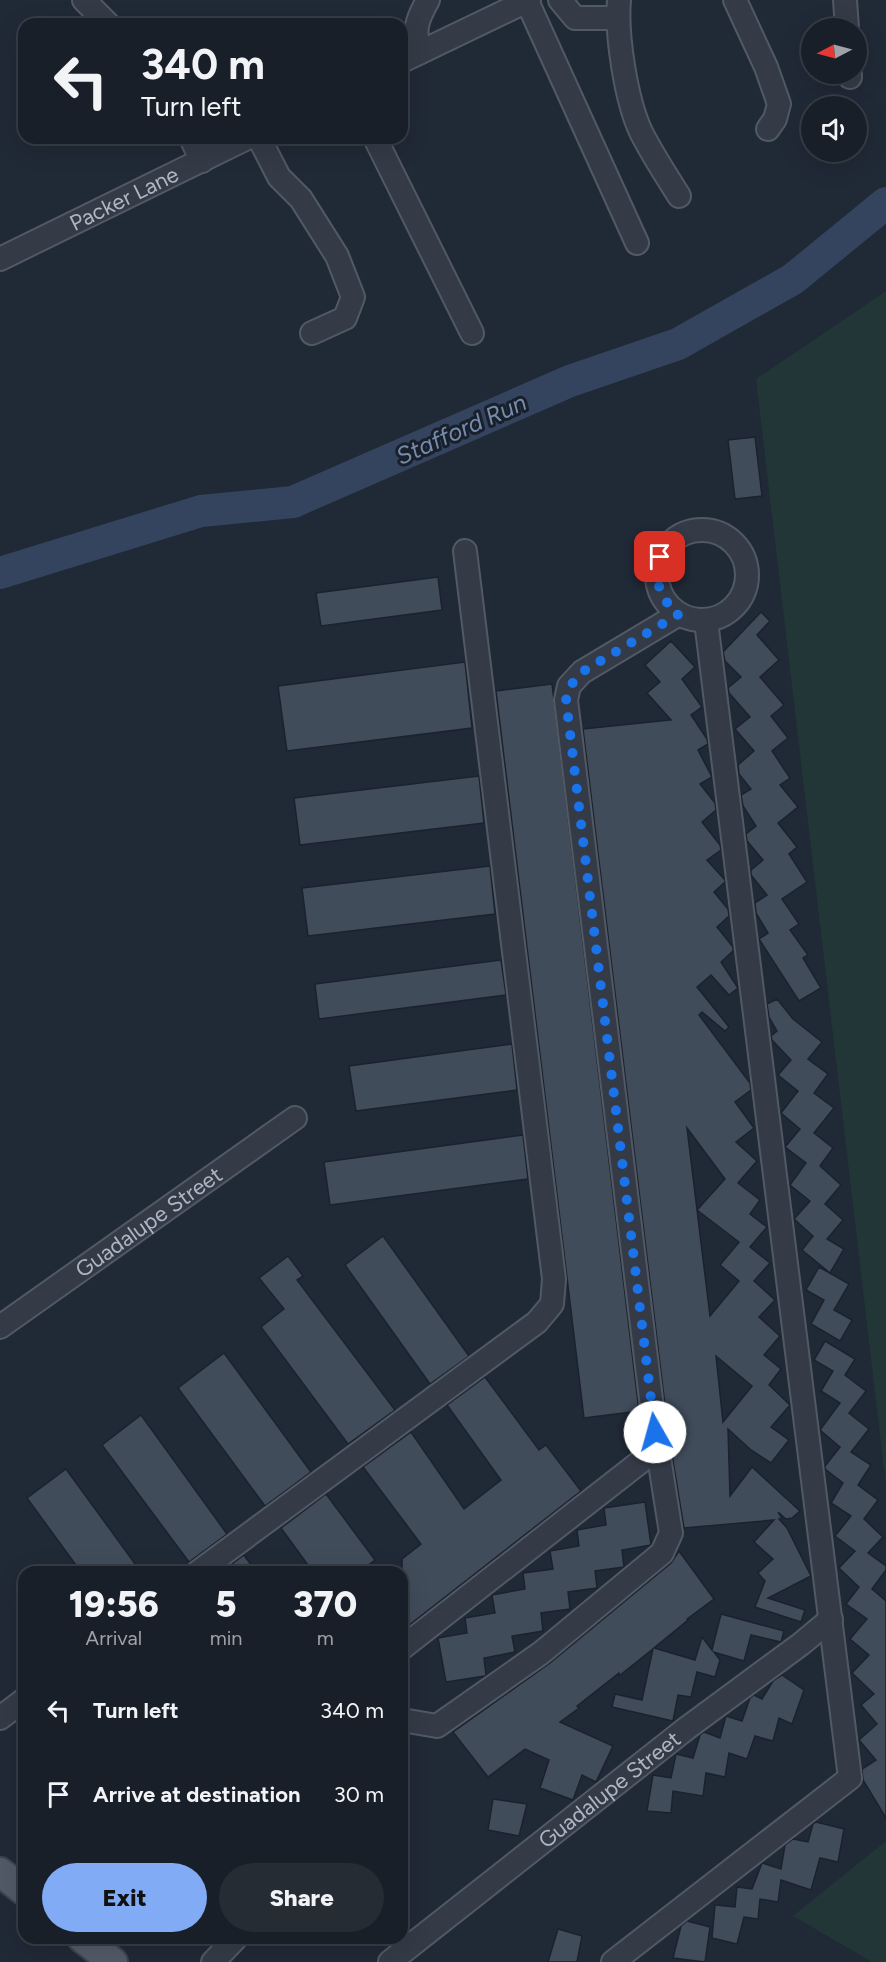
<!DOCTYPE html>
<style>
:root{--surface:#181f28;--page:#252c34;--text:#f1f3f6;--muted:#9fa2a8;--line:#363d45;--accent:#81acf5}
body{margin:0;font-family:Figtree,sans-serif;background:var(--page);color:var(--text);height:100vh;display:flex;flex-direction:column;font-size:22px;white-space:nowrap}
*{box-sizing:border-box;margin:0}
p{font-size:20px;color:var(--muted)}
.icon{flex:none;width:33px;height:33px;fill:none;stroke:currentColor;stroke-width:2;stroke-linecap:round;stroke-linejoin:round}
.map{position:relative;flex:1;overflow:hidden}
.drawer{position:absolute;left:18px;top:1566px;width:390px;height:378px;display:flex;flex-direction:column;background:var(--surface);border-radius:18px;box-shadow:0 6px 24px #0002,0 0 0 2px var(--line)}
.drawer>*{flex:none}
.hud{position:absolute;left:18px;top:18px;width:390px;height:126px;border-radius:18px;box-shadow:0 6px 24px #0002,0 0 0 2px var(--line);background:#181f28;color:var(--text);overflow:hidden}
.needle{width:39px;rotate:264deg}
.fabs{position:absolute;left:801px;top:18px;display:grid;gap:12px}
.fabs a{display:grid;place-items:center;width:66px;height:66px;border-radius:50%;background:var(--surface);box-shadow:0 6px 24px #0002,0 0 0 2px var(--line);font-size:30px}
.pin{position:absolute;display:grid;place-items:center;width:51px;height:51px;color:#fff;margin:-26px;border-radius:12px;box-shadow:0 3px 9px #0006}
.me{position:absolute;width:66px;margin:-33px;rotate:353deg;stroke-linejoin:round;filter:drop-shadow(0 0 4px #0008)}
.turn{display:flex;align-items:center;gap:21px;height:126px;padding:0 24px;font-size:27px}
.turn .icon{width:78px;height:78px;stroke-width:2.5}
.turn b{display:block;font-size:42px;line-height:51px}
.eta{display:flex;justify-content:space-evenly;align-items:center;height:102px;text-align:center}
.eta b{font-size:36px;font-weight:800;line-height:42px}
.action{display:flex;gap:12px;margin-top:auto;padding:12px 24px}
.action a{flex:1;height:69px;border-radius:36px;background:var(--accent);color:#111;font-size:24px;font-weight:800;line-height:69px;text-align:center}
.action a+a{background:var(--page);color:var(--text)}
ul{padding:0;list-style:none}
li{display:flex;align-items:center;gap:18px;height:84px;padding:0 24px}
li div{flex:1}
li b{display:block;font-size:22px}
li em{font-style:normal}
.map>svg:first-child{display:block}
.green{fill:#223537}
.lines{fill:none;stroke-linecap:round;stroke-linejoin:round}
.river{stroke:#34445e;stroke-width:32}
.building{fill:#414c5b;stroke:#1b222d;stroke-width:1.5;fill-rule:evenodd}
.minor-casing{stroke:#515965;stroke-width:26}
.major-casing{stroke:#3d4451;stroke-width:32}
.minor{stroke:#343b47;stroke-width:22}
.major{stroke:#515a67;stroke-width:28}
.route{stroke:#1a73e8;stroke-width:10;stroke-dasharray:0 18}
.labels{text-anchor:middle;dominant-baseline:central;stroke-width:6;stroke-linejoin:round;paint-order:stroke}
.street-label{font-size:22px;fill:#aeb6c4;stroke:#19202b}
.water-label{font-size:24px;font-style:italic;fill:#768cac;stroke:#19202b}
</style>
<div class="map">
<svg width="886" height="1962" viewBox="0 0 886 1962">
<rect width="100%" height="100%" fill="#202936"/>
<g class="green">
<path d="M886,291V1486L756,379Z"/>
<path d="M886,1841V1962H872L793,1916Z"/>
</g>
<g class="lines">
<path class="river" d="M0,573L201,511L293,502L570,381L678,344L793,279L886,203"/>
</g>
<g class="building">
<path d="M755,437L762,496L735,499L728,440Z"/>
<path d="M438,577L442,610L321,626L316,593Z"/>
<path d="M761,612L770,621L757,635L779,660L760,677L784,705L771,716L788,738L772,751L790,778L780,785L798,807L778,823L797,847L789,854L807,882L782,899L799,924L790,930L808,955L803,958L821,988L799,1001L759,939L768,933L756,913L755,903L767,895L751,875V870L763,860L747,841L746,834L756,826L743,806L741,795L751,789L739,774L738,765L754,751L735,729L750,717L729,693L728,688L741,677L725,661L723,652Z"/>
<path d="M671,641L695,667L682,679L702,707L691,715L707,739L708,744L698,750L712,777L700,784L715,803L716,810L702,822L720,845L721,850L707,860L725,880V882L714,892L728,909L729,916L717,927L733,947V951L721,962L738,988L729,995L711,975L697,987L729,1027L725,1031L702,1012L699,1015L750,1083L751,1090L735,1102L754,1128L736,1142L757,1161L738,1183L760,1200L750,1214L767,1227L750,1247L770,1263L754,1281L775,1300L759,1317L780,1336L764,1355L781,1369L769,1385L790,1405L771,1427L789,1440L771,1463L751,1450L728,1429L730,1496L752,1467L800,1511L792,1518L786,1519L778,1512L782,1519H779L787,1528L811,1576L768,1598L805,1610L801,1622L755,1607L765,1581L758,1573L773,1559L754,1542L774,1520L684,1528L668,1430L583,729L671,720L647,693L660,682L645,665ZM687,1128L725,1179L697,1210L739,1242L720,1265L739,1281L710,1316ZM716,1356L752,1386L723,1422Z"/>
<path d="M465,662L472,728L287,751L278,686Z"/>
<path d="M552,684L639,1411L584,1418L496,691Z"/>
<path d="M479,776L484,823L300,845L294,798Z"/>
<path d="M490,866L495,914L308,936L302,888Z"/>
<path d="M501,960L506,995L319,1019L315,984Z"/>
<path d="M777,999L793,1019L822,1042L808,1059L828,1074L814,1093L834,1108L814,1133L833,1148L820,1166L841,1185L825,1204L843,1220L827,1239L844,1249L830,1273L802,1250L813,1236L794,1219L810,1201L790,1185L806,1163L785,1147L800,1129L781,1113L798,1091L778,1075L791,1060L772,1040L771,1036L777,1031L769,1017L767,1004Z"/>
<path d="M512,1044L517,1090L356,1111L349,1066Z"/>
<path d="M523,1135L528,1179L330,1205L324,1162Z"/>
<path d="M383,1236L469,1356L430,1384L345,1265Z"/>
<path d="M288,1256L303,1276L297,1280L395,1410L348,1444L261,1327L284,1309L259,1278Z"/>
<path d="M819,1267L849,1284L834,1310L852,1320L840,1341L811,1324L824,1300L806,1290Z"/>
<path d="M825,1341L855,1359L845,1375L866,1391L849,1413L869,1429L851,1452L871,1465L858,1485L878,1500L864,1519L883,1537L868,1553L886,1566V1570L872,1589L886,1601V1818L863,1780L862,1769L876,1760L859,1740L877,1724L861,1705L874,1694L852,1673L869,1655L850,1639L867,1619L846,1604L859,1587L839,1568L855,1551L835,1536L851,1516L831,1503L843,1483L825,1469V1466L840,1447L820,1430L840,1403L821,1391L833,1371L814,1360Z"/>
<path d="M224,1353L311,1472L265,1506L178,1388Z"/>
<path d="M485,1377L539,1450L546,1445L581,1491L408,1626L402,1618V1559L421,1544L363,1467L411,1432L464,1509L501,1480L447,1405Z"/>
<path d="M141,1415L227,1534L189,1562L102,1445Z"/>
<path d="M66,1469L141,1572H81L27,1498Z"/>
<path d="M326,1494L375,1560L359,1572H313L281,1528Z"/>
<path d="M645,1502L651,1545L622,1550L624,1567L595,1571L597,1588L568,1592L570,1609L541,1613L543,1631L512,1636L515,1652L484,1658L486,1675L485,1676L446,1682L438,1638L467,1633L465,1618L495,1613L492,1595L525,1589L523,1573L553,1569L550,1551L579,1546L577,1530L606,1525L604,1508Z"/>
<path d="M679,1551L714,1599L687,1619L688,1620L654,1648L695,1660L702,1637L712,1650L721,1614L784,1631L781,1642L751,1635L744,1661L714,1652L720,1660L715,1677L697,1672L691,1697L678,1695L673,1721L612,1707L615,1694L642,1700L653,1649L619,1676V1673L577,1706L579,1708L560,1722L613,1746L596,1782L582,1775L573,1800L540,1788L549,1760L525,1749L488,1777L453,1732L550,1663L671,1563Z"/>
<path d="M244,1555L256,1572H221Z"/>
<path d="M782,1675L804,1690L792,1724L779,1718L773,1741L755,1736L747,1759L729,1753L725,1777L706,1773L703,1796L673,1791L671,1813L647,1811L653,1775L671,1778L676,1754L693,1758L700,1735L704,1732L720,1738L726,1716L742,1721L750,1698L754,1695L762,1699L773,1681Z"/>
<path d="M493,1799L527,1804L519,1836L488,1830Z"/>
<path d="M816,1822L844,1829L838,1862L820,1858L811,1890L781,1880L778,1902L760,1899L758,1919L744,1917L737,1944L712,1938L715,1905L735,1907L737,1887L752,1889L762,1863L781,1869L785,1845L793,1839L808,1842L813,1824Z"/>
<path d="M687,1921L710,1927L705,1962L673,1958L681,1926Z"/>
<path d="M558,1929L582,1936L577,1962H548Z"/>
</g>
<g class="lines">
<defs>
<g id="minor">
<path d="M84,0L108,24"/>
<path d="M560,0L575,18H618"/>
<path d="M619,0C616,35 626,100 641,132C652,154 666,175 679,196"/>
<path d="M735,0L766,67L779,104L775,119L768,129"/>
<path d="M845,0L847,28"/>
<path d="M527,1L637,243"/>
<path d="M419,53C414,29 416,21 428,0"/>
<path d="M402,61L529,0"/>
<path d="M850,74V77"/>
<path d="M191,138L202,161"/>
<path d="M259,138L279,177L301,199L337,256L353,297L345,318L312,333"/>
<path d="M375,138L472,333"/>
<path id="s1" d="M0,259L247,138"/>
<circle cx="702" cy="575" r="45"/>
<path id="s2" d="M0,1327L295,1118"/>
<path d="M198,1572L537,1322L552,1304L554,1279L465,551"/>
<path d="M402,1648L658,1448"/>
<path d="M0,1718L24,1700"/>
<path d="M402,1720L437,1726L541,1653L662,1553L671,1533L655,1432L566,700L569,686L582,672L679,614"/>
<path d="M213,1962L236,1938"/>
<path id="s3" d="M390,1962L687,1728L801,1644L831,1619"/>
<path d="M613,1962L850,1778L706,621"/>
</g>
<g id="major">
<path d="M0,1872L24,1891"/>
<path d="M82,1938L113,1962"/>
</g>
</defs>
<use href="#minor" class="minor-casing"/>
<use href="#major" class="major-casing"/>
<use href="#minor" class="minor"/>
<use href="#major" class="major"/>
</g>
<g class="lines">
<path class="route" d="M655,1432L566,700L570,686L582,672L679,614C657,596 656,584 660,557"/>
</g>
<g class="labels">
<g class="street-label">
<text stroke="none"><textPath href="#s1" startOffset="138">Packer Lane</textPath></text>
<text stroke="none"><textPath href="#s2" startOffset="182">Guadalupe Street</textPath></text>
<text stroke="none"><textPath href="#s3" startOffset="279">Guadalupe Street</textPath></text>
</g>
<g class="water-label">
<text transform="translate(461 429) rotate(-24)">Stafford Run</text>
</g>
</g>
</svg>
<div class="fabs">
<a><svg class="needle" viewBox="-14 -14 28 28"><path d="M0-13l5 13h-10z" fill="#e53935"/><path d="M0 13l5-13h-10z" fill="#9fa2a8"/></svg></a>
<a><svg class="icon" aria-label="sound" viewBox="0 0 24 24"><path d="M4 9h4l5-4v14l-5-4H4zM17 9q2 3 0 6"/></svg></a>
</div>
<div class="pin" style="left:660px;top:557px;background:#d93025"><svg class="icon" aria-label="arrive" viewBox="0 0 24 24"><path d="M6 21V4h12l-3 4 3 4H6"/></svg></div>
<svg class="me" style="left:655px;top:1432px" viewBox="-20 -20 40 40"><circle r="19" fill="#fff"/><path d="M0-13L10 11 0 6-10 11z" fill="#1a73e8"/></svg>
<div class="hud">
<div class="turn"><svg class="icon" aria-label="left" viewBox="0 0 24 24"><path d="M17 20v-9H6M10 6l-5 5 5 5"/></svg><div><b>340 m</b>Turn left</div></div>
</div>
<section class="drawer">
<div class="eta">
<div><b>19:56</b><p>Arrival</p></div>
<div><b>5</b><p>min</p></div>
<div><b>370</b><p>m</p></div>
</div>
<ul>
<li><svg class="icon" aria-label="left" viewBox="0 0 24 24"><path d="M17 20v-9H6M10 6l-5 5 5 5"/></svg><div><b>Turn left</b></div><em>340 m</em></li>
<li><svg class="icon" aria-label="arrive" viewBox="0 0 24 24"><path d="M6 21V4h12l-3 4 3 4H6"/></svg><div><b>Arrive at destination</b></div><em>30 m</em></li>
</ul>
<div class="action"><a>Exit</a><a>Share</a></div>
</section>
</div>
